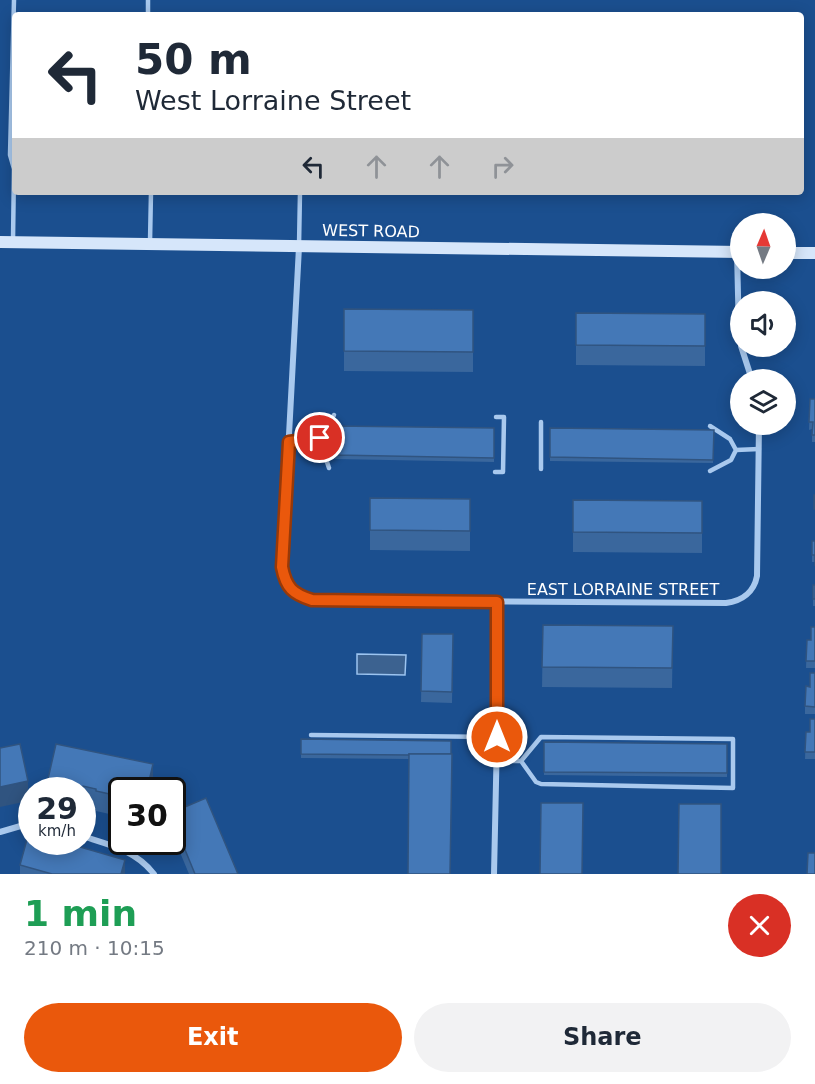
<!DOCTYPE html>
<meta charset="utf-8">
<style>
:root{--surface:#fff;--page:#f2f2f3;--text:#1f2937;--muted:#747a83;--accent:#ea580c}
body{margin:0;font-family:"DejaVu Sans",sans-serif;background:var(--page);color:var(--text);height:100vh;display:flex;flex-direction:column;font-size:22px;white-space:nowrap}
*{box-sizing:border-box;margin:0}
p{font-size:20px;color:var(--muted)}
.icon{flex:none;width:33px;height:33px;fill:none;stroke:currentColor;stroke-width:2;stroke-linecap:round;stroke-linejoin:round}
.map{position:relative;height:874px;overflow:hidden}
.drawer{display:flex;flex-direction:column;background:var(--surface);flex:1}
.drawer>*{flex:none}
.banner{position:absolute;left:12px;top:12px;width:792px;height:183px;border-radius:6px;box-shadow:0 3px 15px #0003;background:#fff;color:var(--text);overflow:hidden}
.needle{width:39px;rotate:2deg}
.controls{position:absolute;left:730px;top:213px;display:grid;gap:12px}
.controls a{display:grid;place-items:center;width:66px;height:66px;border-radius:50%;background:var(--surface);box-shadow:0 3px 15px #0003;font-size:30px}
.speed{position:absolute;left:18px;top:777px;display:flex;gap:12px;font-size:30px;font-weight:700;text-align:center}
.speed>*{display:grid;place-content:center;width:78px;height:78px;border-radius:50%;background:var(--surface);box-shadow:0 3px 15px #0003;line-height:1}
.speed small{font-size:15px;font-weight:400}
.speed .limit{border:3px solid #111;border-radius:9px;background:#fff;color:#111}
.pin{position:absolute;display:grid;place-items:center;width:51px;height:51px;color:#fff;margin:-26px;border:3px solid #fff;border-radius:50%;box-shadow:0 2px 6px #0007}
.me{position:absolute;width:66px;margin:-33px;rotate:0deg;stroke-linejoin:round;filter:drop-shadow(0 0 4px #0008)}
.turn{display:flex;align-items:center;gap:21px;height:126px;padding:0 24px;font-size:27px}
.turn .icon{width:78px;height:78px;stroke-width:2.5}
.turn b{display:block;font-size:42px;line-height:51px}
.lanes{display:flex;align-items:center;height:57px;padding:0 24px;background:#0003;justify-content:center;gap:30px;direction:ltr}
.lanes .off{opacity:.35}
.round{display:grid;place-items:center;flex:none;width:63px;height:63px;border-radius:32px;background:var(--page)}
.head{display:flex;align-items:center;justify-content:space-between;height:102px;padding:0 24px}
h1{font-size:36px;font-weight:700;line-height:45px;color:#1e9e55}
.button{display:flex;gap:12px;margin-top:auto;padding:12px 24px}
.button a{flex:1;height:69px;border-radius:36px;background:var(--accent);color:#fff;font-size:24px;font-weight:700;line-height:69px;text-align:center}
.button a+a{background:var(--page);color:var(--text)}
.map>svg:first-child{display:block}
.water{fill:#3c6290;stroke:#9cc4f0;stroke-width:1.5}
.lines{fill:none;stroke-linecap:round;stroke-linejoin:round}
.lane{stroke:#a9c9ee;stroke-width:4.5}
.street{stroke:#a9c9ee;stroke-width:6}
.secondary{stroke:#d6e6fa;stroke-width:12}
.wall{fill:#3a679d}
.shaded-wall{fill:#305480}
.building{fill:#4478b7;stroke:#305480;stroke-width:1.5}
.route-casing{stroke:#983908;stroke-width:15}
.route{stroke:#ea580c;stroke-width:10}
.labels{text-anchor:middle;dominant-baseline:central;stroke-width:4.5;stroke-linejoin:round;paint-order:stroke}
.street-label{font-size:16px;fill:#fff;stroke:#1b4f8f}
</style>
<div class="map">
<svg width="815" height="874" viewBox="0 0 815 874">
<rect width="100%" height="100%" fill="#1b4f8f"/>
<path class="water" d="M357,654L406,655L405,675L357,674Z"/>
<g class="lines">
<g class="lane">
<path d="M148,15V0"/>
<path d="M13,240L14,169L10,155L14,0"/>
<path d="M150,242L151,192"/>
<path d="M299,246L300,192"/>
<path d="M710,426L730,439L736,450L731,460L710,471"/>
<path d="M319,438L329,468"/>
<path d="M289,442L319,438L334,415"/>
<path d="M736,450L759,449"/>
<path d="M541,469V422"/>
<path d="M495,472H503L504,417H496"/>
<path d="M311,735L497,737"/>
<path d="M497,761H521L536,782L541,784L733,788V739L541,737L521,761"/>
</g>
<g class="street">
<path d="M299,247L282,567C285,587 293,594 312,600L726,603C742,601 754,592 757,576L759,424"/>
<path d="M737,252L739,336L741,345"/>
<path d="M741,346L752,380"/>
<path d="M0,832L24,825H32"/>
<path d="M82,836C110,845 135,850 154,874"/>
<path d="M494,874L497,737V601"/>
</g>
<g class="secondary">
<path d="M0,242L741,252"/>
<path d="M786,253H815"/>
</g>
</g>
<g class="wall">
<path d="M344,309L473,310V372L344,371Z"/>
<path d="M576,313L705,314V366L576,365Z"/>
<path d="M810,399H815V442H812V429L809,430Z"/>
<path d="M335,426L494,428V462L335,459Z"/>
<path d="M550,428L714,430L713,463L550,461Z"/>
<path d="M370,498L470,499V551L370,550Z"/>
<path d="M573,500L702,501V553L573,552Z"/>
<path d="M812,541H815V573V562H812Z"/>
<rect x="813" y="585" width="2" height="21"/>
<path d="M543,625L673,626L672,688L542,687Z"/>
<path d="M815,627V668H806L807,640H811Z"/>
<path d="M422,634H453L452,703L421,702Z"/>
<path d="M815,673V714H805V706L810,687Z"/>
<path d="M815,719V759H805L806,732H810Z"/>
<path d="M301,739L451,741L409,759L301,758Z"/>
<path d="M544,742L727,744V777L544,775Z"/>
<path d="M48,779L153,784L151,790H122V814L114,812V815L96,811V809L83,806L82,790H48Z"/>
<path d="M173,812L238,874H189L174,838Z"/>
<path d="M20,865L125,874H20Z"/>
</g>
<g class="shaded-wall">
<path d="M153,764V784L151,790H147Z"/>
<path d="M28,781V801L0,807V787Z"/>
<path d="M125,860V874H121Z"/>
</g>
<g class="building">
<path d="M344,309L473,310V352L344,351Z"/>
<path d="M576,313L705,314V346L576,345Z"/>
<path d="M810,399H815V435H812L813,422H809Z"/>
<path d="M335,426L494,428V458L335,455Z"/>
<path d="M550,428L714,430L713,460L550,457Z"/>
<rect x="814" y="495" width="1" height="14"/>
<path d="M370,498L470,499V531L370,530Z"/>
<path d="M573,500L702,501V533L573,532Z"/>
<path d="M812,541H815V566V555H812Z"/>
<rect x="813" y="585" width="2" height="14"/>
<path d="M543,625L673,626L672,668L542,667Z"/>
<path d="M811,627H815V661H806L807,640H811Z"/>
<path d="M422,634H453L452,692L421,691Z"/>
<path d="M810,673H815V707L805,706L806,686L810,687Z"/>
<path d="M810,719H815V752H805L806,732H810Z"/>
<path d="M301,739L451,741V754H409V755L301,754Z"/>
<path d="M544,742L727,744V773L544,772Z"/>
<path d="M20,744L28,781L0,787V748Z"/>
<path d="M56,744L153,764L147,790H122V794L114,792V795L96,791V789L83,786L82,788L48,779Z"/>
<path d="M409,754H452L450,874H408Z"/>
<path d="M206,798L238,874H195L174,823L177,822L173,812Z"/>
<path d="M541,803H583L582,874H540Z"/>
<path d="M679,804H721V874H678Z"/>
<path d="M29,832H32V842H63L125,860L121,874H52L20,865Z"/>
<path d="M808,853H815V874H807Z"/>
</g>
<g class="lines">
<defs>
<path id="route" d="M320,438L289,442L282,567C286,588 293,594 312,600L497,602V737"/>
</defs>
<use href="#route" class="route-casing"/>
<use href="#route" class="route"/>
</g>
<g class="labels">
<g class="street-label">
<text transform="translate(371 231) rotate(1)">WEST ROAD</text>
<text x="623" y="589">EAST LORRAINE STREET</text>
</g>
</g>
</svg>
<div class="controls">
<a><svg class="needle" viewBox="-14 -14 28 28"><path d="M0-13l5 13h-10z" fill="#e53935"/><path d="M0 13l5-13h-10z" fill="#747a83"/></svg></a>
<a><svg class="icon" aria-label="sound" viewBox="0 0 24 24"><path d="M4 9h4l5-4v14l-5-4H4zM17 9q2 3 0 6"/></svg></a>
<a><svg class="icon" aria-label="layers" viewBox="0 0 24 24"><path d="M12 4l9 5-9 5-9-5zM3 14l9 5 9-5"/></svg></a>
</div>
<div class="speed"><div>29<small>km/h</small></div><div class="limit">30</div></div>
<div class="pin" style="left:320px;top:438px;background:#d93025"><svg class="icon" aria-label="arrive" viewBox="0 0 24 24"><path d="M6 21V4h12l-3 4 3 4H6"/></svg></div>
<svg class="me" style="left:497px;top:737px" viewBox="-20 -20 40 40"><circle r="17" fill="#ea580c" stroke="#fff" stroke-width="3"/><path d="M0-11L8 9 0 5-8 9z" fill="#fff"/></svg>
<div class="banner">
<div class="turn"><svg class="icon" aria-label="left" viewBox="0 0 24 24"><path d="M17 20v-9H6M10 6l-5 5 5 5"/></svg><div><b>50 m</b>West Lorraine Street</div></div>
<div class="lanes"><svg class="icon" aria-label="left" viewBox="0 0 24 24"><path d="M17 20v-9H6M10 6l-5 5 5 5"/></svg><svg class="icon off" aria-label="ahead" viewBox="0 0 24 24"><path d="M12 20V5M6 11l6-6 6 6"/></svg><svg class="icon off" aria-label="ahead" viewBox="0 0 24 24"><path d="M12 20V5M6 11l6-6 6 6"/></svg><svg class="icon off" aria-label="right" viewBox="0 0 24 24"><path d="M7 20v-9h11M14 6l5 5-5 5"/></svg></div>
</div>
</div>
<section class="drawer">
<div class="head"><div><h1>1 min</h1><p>210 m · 10:15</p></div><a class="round" style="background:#d93025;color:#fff"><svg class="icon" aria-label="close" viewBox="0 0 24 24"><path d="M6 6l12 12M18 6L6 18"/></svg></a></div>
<div class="button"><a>Exit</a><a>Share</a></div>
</section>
